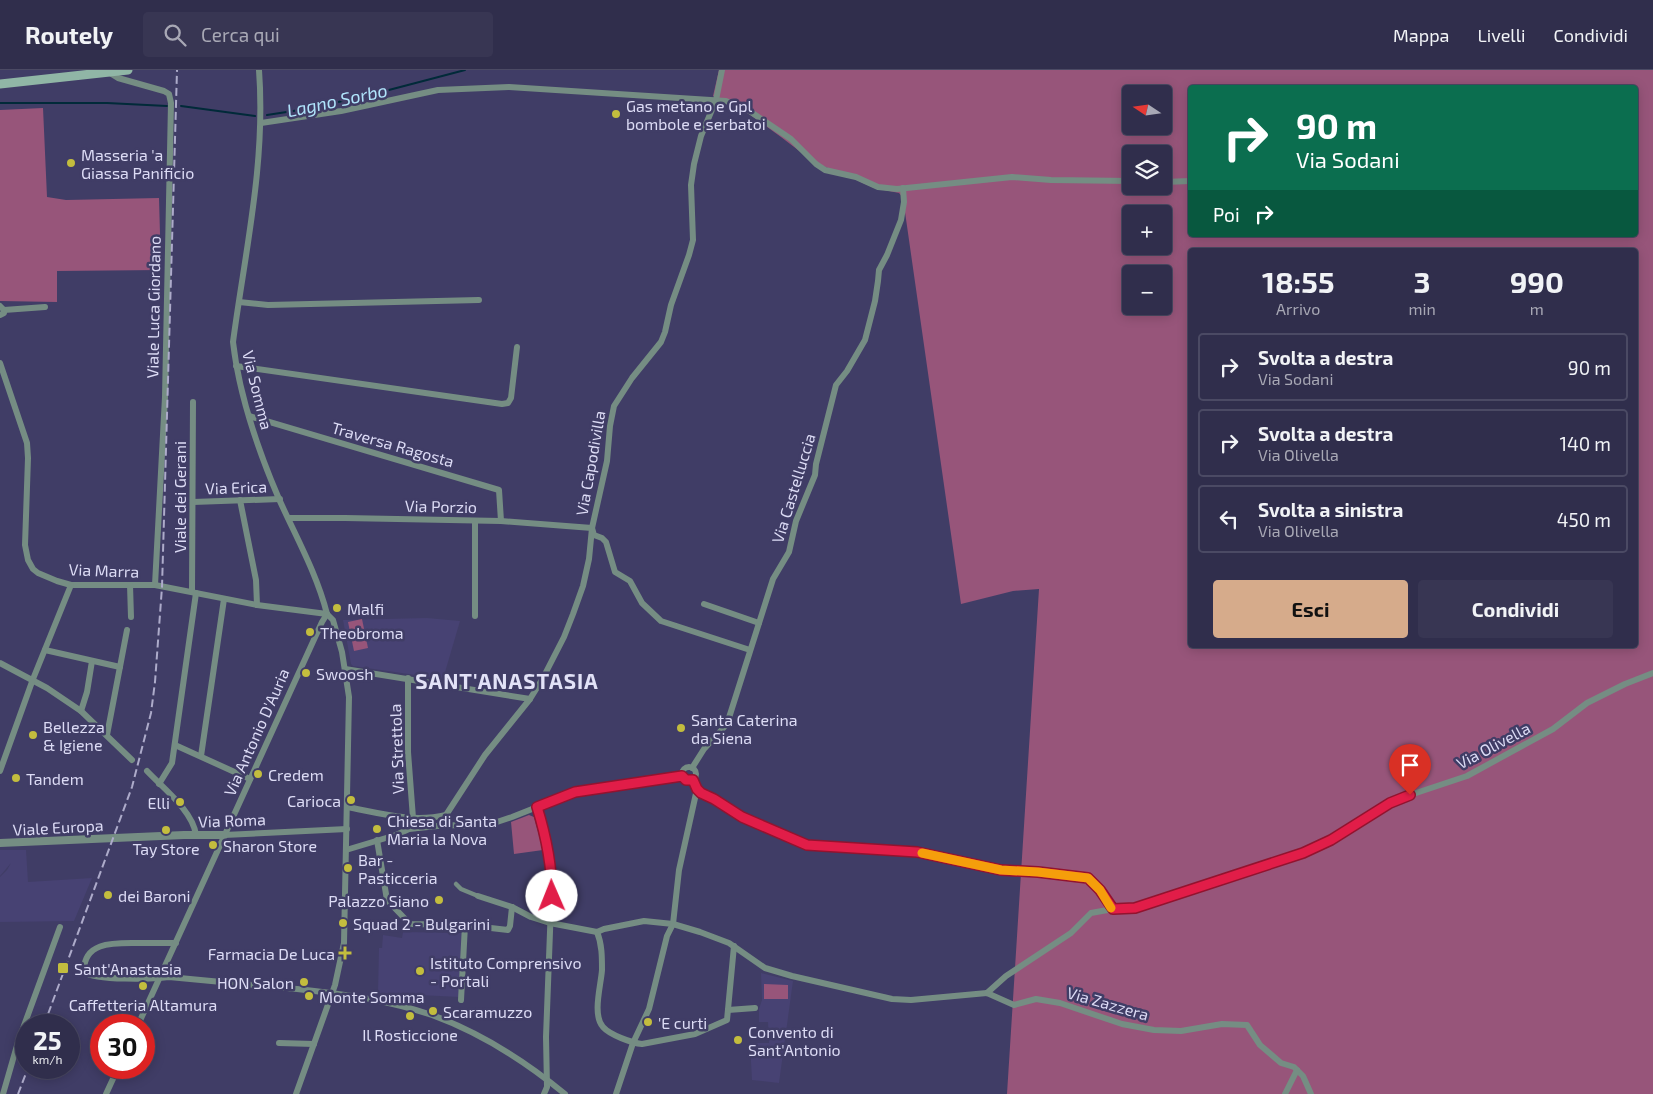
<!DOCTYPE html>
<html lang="it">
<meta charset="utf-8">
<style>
:root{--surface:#302e4c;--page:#383653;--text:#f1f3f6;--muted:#a8a8b5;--line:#4b4a64;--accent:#d6ab8b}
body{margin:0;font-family:"Exo 2",sans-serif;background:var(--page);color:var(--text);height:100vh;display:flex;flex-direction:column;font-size:19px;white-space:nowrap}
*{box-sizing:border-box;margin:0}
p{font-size:16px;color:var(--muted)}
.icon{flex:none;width:28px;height:28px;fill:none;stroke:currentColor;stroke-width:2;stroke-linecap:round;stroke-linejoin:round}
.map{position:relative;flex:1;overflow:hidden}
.details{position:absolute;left:1188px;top:178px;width:450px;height:400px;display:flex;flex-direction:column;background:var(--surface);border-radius:5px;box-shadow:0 2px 12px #0003,0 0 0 1px var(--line)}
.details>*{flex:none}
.hud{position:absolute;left:1188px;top:15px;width:450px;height:152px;border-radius:5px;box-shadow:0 2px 12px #0003,0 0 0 1px var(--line);background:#0b6e4f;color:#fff;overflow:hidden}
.needle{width:32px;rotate:283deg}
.buttons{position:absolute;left:1122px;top:15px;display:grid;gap:10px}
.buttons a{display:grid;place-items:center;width:50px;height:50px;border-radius:5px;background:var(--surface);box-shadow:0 2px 12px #0003,0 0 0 1px var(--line);font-size:25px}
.speed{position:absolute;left:15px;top:944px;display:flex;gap:10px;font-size:25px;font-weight:700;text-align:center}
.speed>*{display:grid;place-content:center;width:65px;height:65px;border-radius:50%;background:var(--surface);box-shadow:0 2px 12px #0003,0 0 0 1px var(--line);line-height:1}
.speed small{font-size:12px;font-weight:400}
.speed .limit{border:8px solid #d22;background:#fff;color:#111}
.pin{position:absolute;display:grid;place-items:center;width:42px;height:42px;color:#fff;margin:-51px -21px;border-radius:50% 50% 50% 0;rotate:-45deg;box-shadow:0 0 5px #0007}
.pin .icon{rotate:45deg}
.me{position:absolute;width:55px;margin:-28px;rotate:359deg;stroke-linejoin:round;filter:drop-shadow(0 0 4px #0008)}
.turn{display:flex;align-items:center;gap:18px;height:105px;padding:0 25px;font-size:22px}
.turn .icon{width:65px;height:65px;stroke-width:2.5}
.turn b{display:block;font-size:35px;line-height:42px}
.then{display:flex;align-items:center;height:48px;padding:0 25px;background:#0003;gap:10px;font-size:19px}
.eta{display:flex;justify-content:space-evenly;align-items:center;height:85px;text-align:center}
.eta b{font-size:30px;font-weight:700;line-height:35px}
.button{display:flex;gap:10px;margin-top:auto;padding:10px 25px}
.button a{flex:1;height:58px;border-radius:5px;background:var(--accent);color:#111;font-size:20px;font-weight:700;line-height:58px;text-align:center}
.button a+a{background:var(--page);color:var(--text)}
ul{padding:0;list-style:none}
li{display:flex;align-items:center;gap:15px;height:68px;margin:0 10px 8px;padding:0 15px;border:2px solid var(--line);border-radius:5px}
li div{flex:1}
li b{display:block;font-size:19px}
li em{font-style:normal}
header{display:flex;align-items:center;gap:30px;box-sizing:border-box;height:70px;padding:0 25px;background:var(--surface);border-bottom:1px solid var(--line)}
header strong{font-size:24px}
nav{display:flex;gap:28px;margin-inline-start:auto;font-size:18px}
.search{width:350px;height:45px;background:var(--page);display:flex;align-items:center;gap:12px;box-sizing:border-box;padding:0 18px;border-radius:5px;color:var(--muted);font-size:19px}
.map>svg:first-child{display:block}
.built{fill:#474273}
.green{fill:#97557a;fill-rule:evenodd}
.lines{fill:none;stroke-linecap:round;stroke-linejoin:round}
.stream{stroke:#012a39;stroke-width:2}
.pedestrian{stroke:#758d83;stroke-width:4.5}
.minor{stroke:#758d83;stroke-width:6}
.tertiary{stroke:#758d83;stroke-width:8}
.secondary{stroke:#90b6a6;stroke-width:9}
.rail{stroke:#adabca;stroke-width:2;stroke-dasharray:8 4;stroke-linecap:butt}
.route-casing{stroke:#92132f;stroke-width:12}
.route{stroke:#e11d48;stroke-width:9}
.slow{stroke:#f59e0b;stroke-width:9}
.poi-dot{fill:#c3bd3e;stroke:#403d66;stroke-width:2}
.labels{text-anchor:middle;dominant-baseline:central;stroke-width:5;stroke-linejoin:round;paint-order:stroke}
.poi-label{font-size:16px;fill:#dcdbf5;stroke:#403d66;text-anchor:start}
.street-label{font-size:16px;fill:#dcdbf5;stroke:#403d66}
.water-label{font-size:18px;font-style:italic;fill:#b0e4fb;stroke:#403d66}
.district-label{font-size:21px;font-weight:bold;letter-spacing:1px;fill:#e2e2f7;stroke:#403d66}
</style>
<header>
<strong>Routely</strong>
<div class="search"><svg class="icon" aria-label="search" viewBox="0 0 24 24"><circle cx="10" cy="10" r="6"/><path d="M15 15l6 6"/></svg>Cerca qui</div>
<nav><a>Mappa</a><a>Livelli</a><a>Condividi</a></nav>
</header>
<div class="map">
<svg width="1653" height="1024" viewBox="0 0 1653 1024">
<rect width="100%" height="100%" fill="#403d66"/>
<g class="built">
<path d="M427,548L460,551L443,609L353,596L351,594L343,550Z"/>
<path d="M0,780H26L28,812L92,808L74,851L0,852V807L7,800L11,793L0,806Z"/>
<path d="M403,862L463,863L460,927L378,923L379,878H382L383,865L402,868Z"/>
<path d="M761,903L793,911L779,1013L752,1010L750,973H769L768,952H759V939L762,930Z"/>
</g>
<g class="green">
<path d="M719,0H1653V1024H1007L1039,519L1013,521L961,534L903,128L899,123L874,118L841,103L815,93L781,67L749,44L713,26ZM1190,18H1635V165H1190ZM1131,24H1164V56H1131ZM1131,84H1164V116H1131ZM1131,144H1164V176H1131ZM1190,180H1635V575H1190ZM1131,204H1164V236H1131Z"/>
<path d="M43,38L47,127L66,130L159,128L161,200L57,201V232L0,231V40Z"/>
<path d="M362,549L368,578L354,581L348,552Z"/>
<path d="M529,745L534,747L543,780L514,784L511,752Z"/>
<path d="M764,914L788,915V929H764Z"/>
</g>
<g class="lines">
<g class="stream">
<path d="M0,33H107L167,36"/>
<path d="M181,36L255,46"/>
<path d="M267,45L306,39L366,26L465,0"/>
</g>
<path class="pedestrian" d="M456,814L461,819L478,826"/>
<g class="minor">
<path d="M259,0C266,92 245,182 233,272C239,325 258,380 279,429C296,467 317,504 327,544"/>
<path d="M110,3L118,8L164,21L169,24L171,33L165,327L155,515"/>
<path d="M261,53L341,41L438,20L509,17L726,31L748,40L791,69L816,94L825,100L856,107L878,117L897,119L1012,107L1051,110L1131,111"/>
<path d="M1164,112L1190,111"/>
<path d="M239,232L268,235L479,230"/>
<path d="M0,236L4,240V243L0,245"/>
<path d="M4,240L45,237"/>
<path d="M0,293L27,373L28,388L25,475L28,490L33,499L38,503L57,511L71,515H155L257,535L327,544"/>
<path d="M236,296L502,334L508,333L511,328L517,277"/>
<path d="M249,346L499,420L501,451"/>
<path d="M240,430L256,510L257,535"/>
<path d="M193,432L280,429"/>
<path d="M289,448H345L501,451L592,458L594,465L602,468L606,472L615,502L630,511L642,533L661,551L750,580"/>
<path d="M130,515L131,547"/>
<path d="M192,522L193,332"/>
<path d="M704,534L759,553"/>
<path d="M475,546V451"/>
<path d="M45,580L120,597"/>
<path d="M0,593L47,618L81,641L132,690"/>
<path d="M345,599L530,629"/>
<path d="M408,608V682L413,748"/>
<path d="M81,641L87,622L92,591"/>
<path d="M107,665L127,560"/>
<path d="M175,675L250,709"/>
<path d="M201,686L224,529"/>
<circle cx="689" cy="704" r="7"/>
<path d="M692,698L704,679L727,654L773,509L789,482L796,451L815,405L816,394L836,315L847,301L865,270L875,231L878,211L879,200L887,185L901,150L904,132L903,118"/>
<path d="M0,701L33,609L71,515"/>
<path d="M147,701C163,718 193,741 196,765"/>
<path d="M159,714L172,693L196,523"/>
<path d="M697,719L742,747L807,775L917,782L1001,800L1038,802L1088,808L1100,820L1113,839L1135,838L1291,787L1331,770L1391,733L1410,725L1467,706L1553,659L1587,633L1625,614L1653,603"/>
<path d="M537,737L545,765L552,809L546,967L547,1017L544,1024"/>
<path d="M446,745L485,685L530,629L543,608L564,567L573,544L583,516L589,489L592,458L607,391L610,356L614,336L632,308L661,272L665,262L671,235L689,185L693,170L691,115L694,94L701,66L716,30L722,0"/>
<path d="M447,755L470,756L491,754L512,747L575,722L682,706"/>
<path d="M224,765L347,759"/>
<path d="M377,770L387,830L410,854L465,855L508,860L510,856L512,837"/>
<path d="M346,780L396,765L409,759L447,755L446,745C413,753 379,743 347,737"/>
<path d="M478,826L512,837L531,847L550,853L597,862L604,859L644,851L673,854L700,862L729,873L765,898L792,906L892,929L911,930L987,923"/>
<path d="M597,862C602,874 602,887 602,900C601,915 592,945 603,957C610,965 632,973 642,974L695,964L727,950L734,876"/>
<path d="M176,873C163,873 150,873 137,873C115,873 83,871 84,902C96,911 153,909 169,907C212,911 255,915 297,919C343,924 387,930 432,945C481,963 525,991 565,1024"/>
<path d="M987,923L1014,935L1036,929L1060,933L1122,954L1154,960L1181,961L1222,954L1247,955L1260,975L1281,993L1294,997L1303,1006L1311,1024"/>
<path d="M987,923L1006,906L1071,863L1091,843L1113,839"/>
<path d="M461,930L465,855"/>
<path d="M728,940L755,938"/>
<path d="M138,955L322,552L327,544"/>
<path d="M279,973L314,974"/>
<path d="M3,1024L18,972L60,857"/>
<path d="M106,1024L118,998"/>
<path d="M296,1024L335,915L344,873L349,627L342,582L333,550L327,544"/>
<path d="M616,1024L633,973L649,939L667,866L673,854L679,800L697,719L693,710"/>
<path d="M1285,1024L1297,1000"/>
</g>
<path class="tertiary" d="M0,773L184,765H224"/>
<path class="secondary" d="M0,14L128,0"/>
<g class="rail">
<path d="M44,955L132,717L151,643L155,612L162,517L177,0"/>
<path d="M18,1024L28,998"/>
</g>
</g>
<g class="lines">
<defs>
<path id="route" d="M552,826C552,795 546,766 537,737L575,722L682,706L686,710H693L697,719L701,723L714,729L742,747L807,775L917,782L1001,800L1038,802L1088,808L1100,820L1113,839L1135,838L1303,783L1331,770L1390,733L1410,725"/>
</defs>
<use href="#route" class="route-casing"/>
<use href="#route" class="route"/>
<path class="slow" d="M922,783L1001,800L1038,802L1088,808L1100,820L1111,838"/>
</g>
<g class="poi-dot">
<circle cx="616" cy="44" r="5"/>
<circle cx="71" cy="93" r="5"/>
<circle cx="337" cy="538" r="5"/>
<circle cx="310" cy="562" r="5"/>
<circle cx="306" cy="603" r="5"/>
<circle cx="681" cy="658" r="5"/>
<circle cx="33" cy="665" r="5"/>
<circle cx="258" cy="704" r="5"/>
<circle cx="16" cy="708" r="5"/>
<circle cx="351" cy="730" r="5"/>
<circle cx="180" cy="732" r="5"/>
<circle cx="377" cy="759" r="5"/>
<circle cx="166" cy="760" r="5"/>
<circle cx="213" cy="775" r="5"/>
<circle cx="348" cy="798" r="5"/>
<circle cx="108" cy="825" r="5"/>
<circle cx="439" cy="830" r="5"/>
<circle cx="343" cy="853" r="5"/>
<path d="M342.5 875.5h5v5h5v5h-5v5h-5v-5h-5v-5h5z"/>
<rect x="57" y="892" width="12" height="12" rx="2.5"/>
<circle cx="420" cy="901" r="5"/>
<circle cx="304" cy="912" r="5"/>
<circle cx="143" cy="916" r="5"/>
<circle cx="309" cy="926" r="5"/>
<circle cx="433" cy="941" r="5"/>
<circle cx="410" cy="946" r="5"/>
<circle cx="648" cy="952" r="5"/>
<circle cx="738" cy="970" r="5"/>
</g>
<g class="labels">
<g class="poi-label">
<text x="626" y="35">Gas metano e Gpl<tspan x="626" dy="18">bombole e serbatoi</tspan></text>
<text x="81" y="84">Masseria 'a<tspan x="81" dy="18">Giassa Panificio</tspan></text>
<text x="347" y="538">Malfi</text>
<text x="320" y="562">Theobroma</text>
<text x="316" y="603">Swoosh</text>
<text x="691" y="649">Santa Caterina<tspan x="691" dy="18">da Siena</tspan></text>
<text x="43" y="656">Bellezza<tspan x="43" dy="18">&amp; Igiene</tspan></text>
<text x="268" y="704">Credem</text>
<text x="26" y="708">Tandem</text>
<text x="341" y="730" text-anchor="end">Carioca</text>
<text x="170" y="732" text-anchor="end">Elli</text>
<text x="387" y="750">Chiesa di Santa<tspan x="387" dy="18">Maria la Nova</tspan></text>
<text x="223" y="775">Sharon Store</text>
<text x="166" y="778" text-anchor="middle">Tay Store</text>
<text x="358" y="789">Bar -<tspan x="358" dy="18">Pasticceria</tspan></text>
<text x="118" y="825">dei Baroni</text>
<text x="429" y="830" text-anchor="end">Palazzo Siano</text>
<text x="353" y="853">Squad 2 - Bulgarini</text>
<text x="335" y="883" text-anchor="end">Farmacia De Luca</text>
<text x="430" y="892">Istituto Comprensivo<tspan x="430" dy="18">- Portali</tspan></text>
<text x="74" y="898">Sant'Anastasia</text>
<text x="294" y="912" text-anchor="end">HON Salon</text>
<text x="319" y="926">Monte Somma</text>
<text x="143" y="934" text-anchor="middle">Caffetteria Altamura</text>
<text x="443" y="941">Scaramuzzo</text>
<text x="658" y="952">'E curti</text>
<text x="748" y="961">Convento di<tspan x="748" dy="18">Sant'Antonio</tspan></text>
<text x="410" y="964" text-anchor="middle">Il Rosticcione</text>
</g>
<g class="street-label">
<text transform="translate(153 237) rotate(-89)">Viale Luca Giordano</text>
<text transform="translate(258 320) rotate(76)">Via Somma</text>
<text transform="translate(393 374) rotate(16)">Traversa Ragosta</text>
<text transform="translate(590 393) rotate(-80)">Via Capodivilla</text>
<text transform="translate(236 417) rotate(-2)">Via Erica</text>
<text transform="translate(793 418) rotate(-73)">Via Castelluccia</text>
<text transform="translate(179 427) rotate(-90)">Viale dei Gerani</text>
<text transform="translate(441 436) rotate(1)">Via Porzio</text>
<text transform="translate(104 500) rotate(2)">Via Marra</text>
<text transform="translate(256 662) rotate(-66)">Via Antonio D'Auria</text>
<text transform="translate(1493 675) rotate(-28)">Via Olivella</text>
<text transform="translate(396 679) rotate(-92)">Via Strettola</text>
<text transform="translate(232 750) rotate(-2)">Via Roma</text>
<text transform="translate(58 757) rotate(-3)">Viale Europa</text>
<text transform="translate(1108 933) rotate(16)">Via Zazzera</text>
</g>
<g class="water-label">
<text transform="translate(337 30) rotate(-12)">Lagno Sorbo</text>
</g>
<g class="district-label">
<text x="507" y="610">SANT'ANASTASIA</text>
</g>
</g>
</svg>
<div class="buttons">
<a><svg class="needle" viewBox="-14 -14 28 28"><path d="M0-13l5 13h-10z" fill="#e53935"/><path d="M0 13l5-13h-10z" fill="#a8a8b5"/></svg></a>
<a><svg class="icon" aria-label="layers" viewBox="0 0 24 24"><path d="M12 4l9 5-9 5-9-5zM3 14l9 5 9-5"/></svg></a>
<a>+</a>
<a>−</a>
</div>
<div class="speed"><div>25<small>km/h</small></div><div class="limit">30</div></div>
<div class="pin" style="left:1410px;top:725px;background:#d93025"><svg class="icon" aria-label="arrive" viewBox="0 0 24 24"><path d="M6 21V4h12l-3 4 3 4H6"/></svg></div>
<svg class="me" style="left:552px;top:826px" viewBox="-20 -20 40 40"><circle r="19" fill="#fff"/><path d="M0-13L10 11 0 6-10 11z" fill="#e11d48"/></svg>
<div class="hud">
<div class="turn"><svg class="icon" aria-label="right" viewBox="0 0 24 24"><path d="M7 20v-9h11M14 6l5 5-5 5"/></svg><div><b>90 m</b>Via Sodani</div></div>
<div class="then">Poi<svg class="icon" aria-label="right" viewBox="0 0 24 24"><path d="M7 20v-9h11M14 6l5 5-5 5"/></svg></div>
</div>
<section class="details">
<div class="eta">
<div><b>18:55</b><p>Arrivo</p></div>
<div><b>3</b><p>min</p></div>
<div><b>990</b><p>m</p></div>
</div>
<ul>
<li><svg class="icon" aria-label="right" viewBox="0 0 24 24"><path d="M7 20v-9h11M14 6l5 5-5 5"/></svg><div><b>Svolta a destra</b><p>Via Sodani</p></div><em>90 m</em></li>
<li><svg class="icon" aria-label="right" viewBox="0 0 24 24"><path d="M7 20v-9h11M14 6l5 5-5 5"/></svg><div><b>Svolta a destra</b><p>Via Olivella</p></div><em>140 m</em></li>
<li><svg class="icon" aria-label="left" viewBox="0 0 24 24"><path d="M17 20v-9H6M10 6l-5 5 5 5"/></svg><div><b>Svolta a sinistra</b><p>Via Olivella</p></div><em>450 m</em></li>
</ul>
<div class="button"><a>Esci</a><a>Condividi</a></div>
</section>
</div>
